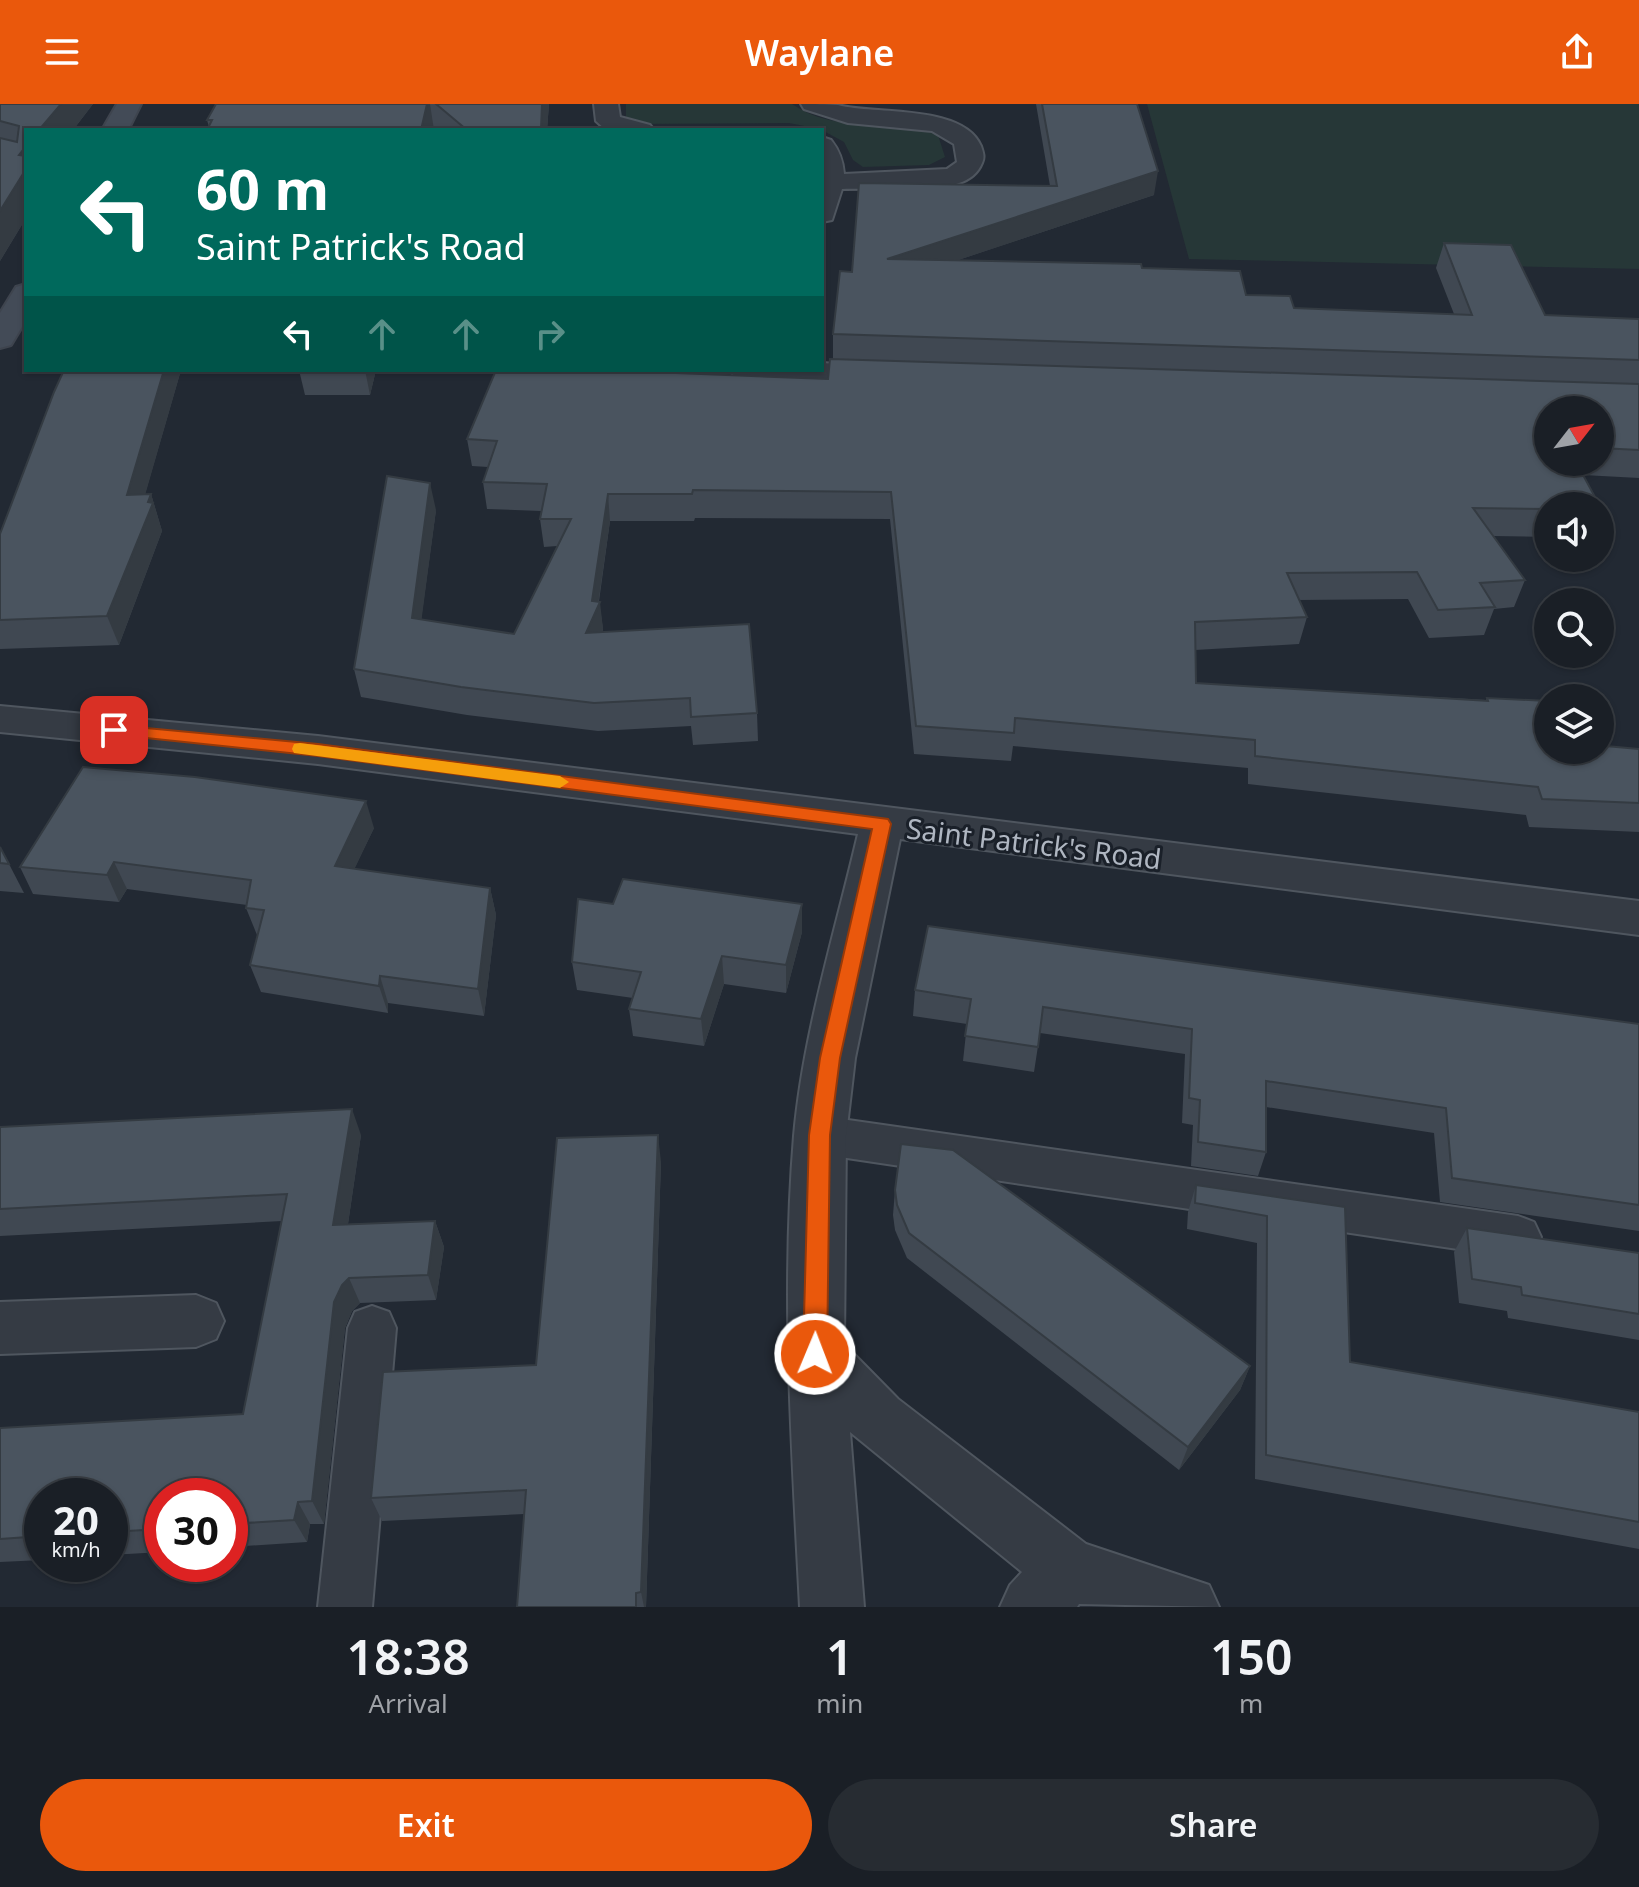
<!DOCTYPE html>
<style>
:root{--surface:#1a1f26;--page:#272c32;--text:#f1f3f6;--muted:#9fa2a7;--line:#383d43;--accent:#ea580c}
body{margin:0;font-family:"Noto Sans",sans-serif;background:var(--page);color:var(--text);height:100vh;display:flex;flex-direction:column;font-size:30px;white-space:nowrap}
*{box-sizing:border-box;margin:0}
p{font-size:26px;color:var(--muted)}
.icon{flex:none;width:44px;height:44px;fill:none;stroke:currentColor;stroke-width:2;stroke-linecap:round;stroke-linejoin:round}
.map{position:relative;height:1503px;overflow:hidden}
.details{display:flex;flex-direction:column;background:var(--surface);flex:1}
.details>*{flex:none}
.banner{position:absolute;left:24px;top:24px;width:800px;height:244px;border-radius:0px;box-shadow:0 2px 6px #0004,0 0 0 2px var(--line);background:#00695c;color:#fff;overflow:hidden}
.needle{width:52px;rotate:59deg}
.fabs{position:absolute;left:1534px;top:292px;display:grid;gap:16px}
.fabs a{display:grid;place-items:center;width:80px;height:80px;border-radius:50%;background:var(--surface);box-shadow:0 2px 6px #0004,0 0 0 2px var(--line);font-size:40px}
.speed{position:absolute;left:24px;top:1374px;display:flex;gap:16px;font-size:40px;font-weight:700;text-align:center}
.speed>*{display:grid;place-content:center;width:104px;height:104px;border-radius:50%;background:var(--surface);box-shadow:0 2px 6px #0004,0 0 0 2px var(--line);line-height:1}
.speed small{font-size:20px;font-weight:400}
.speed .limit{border:12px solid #d22;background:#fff;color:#111}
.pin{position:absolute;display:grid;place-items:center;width:68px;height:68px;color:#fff;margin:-34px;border-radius:16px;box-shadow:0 4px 12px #0006}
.me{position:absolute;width:88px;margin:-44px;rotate:1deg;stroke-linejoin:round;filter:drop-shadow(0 0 6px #0008)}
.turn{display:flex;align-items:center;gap:28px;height:168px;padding:0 40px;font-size:36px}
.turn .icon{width:104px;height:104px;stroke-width:2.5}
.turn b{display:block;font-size:56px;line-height:68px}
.lanes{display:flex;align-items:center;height:76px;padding:0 40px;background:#0003;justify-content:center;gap:40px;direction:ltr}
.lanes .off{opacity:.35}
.eta{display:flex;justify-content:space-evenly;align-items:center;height:136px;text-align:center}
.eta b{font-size:48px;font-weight:600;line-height:56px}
.button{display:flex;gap:16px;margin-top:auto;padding:16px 40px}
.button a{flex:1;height:92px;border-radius:48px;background:var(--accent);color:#fff;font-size:32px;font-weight:600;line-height:92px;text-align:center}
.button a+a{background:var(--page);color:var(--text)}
header{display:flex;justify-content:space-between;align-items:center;height:104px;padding:0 40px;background:var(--accent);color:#fff;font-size:36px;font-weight:600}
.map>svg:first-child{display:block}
.green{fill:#263737}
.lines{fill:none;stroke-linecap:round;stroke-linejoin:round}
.lane-casing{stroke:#4f565f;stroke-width:4}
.street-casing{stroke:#4f565f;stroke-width:4}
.secondary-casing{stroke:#3e444e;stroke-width:4}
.lane{fill:#353b44;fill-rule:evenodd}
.street{fill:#353b44;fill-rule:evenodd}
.secondary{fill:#434b57;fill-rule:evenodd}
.wall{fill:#404852;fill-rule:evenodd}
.shaded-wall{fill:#343b42}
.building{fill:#4a545f;stroke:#343b42;stroke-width:2}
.route{fill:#ea580c;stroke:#983908;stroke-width:2}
.slow{fill:#f59e0b}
.labels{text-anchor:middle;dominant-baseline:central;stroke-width:6;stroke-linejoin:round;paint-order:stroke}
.street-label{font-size:28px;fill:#afb6c1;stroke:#1a2029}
</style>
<header><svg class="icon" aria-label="menu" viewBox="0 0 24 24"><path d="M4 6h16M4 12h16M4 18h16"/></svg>Waylane<svg class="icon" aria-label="share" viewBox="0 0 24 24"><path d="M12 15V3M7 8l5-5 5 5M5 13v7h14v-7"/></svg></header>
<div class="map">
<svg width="1639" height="1503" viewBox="0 0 1639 1503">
<rect width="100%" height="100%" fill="#222933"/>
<g class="green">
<path d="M626,0H792C835,30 891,15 938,31L945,53L929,61L863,63L853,56L844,38L820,25L789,19L637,20L626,13Z"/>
<path d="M1147,0H1639V165L1189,155Z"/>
</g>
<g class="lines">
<defs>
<g id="lane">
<path d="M820,1012L1518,1112L1534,1118L1541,1133L1534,1148L1518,1154L820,1050L804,1044L798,1031L804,1018Z"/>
<path d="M372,1202L389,1208L396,1224L372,1503H318L348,1224L355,1208Z"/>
</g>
<g id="street">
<path d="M594,0H618L620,13L650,21L654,26H606L596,17Z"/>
<path d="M801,0C813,0 827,0 838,1C875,11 963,0 981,42C983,48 985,53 982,59C978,69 969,76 959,79C937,87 870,84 842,85L832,116L822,118V33L831,36C839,46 843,56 844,70L947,65L957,58L954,40L932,27L848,19L804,5Z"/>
<path d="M822,259L900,264L905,271L900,278L889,280L746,275L735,273L730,266H822Z"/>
<path d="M0,602L318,632L1639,797V831L900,735L855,954L846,1031L844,1240L898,1295L1086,1440L1209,1481L1219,1503L1079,1500L1077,1503H1000L1010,1481L1022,1468L850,1328L864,1503H800C792,1346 781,1189 794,1032C803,930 835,829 858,730L318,660L0,628Z"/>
<path d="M196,1191L216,1199L224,1217L216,1235L196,1243L0,1250V1198Z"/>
</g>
<g id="secondary">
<path d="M117,0H141L128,26H102Z"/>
<path d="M26,180V216L11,241L0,244V209L16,183Z"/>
</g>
</defs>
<use href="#lane" class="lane-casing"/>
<use href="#street" class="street-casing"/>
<use href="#secondary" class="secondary-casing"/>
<use href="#lane" class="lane"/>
<use href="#street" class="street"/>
<use href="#secondary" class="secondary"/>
</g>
<g class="wall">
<path d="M0,0H93L73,26H26V114L0,157Z"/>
<path d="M216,0H549L547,26H207L209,23L207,16Z"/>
<path d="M1036,0H1137L1154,91L958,156L1142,164L1294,204L1454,210L1436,164L1444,139L1545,211L1639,215V374L1583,371L1602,406L1600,412V402H1548V433L1493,432L1525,476L1514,503L1494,505L1484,531L1429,534L1408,495L1299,496L1307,513L1299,540L1195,546L1196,579L1486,596L1487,594L1606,642L1639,645V728L1529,723L1526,711L1248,680V664L1013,642L1011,657L914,650L890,415L695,414L694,417H610L599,497L603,525L602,529L757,609L758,637L693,641L691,622L598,627L467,611L361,593L354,565L436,406L421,516L514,530L557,442L544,443L540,415L541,407L487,405L483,378L488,363L472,362L467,335L828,275L833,255V230L852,168L1050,82ZM1600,306V358H1548Z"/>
<path d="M64,266H181L145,390H151L162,427L119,541L0,545V430Z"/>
<path d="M299,266H376L370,291H305Z"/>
<path d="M374,724L354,765L490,784L496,811L484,912L388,899V909L261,888L250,861L258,831H257L246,804L247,801L127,785L119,798L33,790L20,763Z"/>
<path d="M0,743L9,760L24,789L0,787Z"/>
<path d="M613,800H802V828L786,889L724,880L704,942L633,932L629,905L633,894L577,886L572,858Z"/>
<path d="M915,886L1639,920V1127L1440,1098L1434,1029L1266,1003V1048L1258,1072L1191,1062L1193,1021L1182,1019L1185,950L1040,929L1034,968L963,957L967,920L913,912Z"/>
<path d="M0,1023L361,1031L348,1120L435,1117L444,1143L436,1196L360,1199L352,1207L345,1224L324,1420H310L307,1438L230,1443V1392H162V1448L110,1451V1392H42V1456L0,1458V1324L243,1310L282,1117L0,1132Z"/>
<path d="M661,1058L646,1503H517L524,1410L382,1417L371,1394L536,1261Z"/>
<path d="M1196,1081L1345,1103L1350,1258L1639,1308V1445L1255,1375L1257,1139L1187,1125L1188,1108Z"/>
<path d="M895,1086L1250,1262L1240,1286L1179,1366L907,1154L895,1126L893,1111Z"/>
<path d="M1467,1124L1639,1149V1236L1508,1214L1507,1207L1459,1199L1454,1148Z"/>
</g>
<g class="shaded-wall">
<path d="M61,0H93L73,26H39Z"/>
<path d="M427,0H430L434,26H421Z"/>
<path d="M542,0H549L547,26H534Z"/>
<path d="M26,42V114L0,157V107L19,51Z"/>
<path d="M1158,67L1154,91L886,180L887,155Z"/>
<path d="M164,266H181L137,419L127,391Z"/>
<path d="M365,266H376L370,291Z"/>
<path d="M430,379L436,406L418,542L412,514Z"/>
<path d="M151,390L162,427L119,541L107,512Z"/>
<path d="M608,390L610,417L598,501L600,498L603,525L589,557L586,529Z"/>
<path d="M366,697L374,724L343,789L335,762Z"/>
<path d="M114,758L127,785L119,798L107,771Z"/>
<path d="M490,784L496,811L484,912L478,885Z"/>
<path d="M802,800V828L786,889V861Z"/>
<path d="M722,852L724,880L704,942L701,915Z"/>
<path d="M380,872L388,899V909L379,882Z"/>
<path d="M352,1005L361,1031L344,1147L333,1121Z"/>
<path d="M658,1031L661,1058L646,1503H644L641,1488Z"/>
<path d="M435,1117L444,1143L436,1196L428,1171Z"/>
<path d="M349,1174L360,1199L352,1207L345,1224L324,1420L312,1397L334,1198L342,1181Z"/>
<path d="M1250,1262L1240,1286L1179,1366L1188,1343Z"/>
<path d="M298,1398L310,1420L307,1438L294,1416Z"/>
</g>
<g class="building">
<path d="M0,0H61L39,26H26V42L19,51L26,52V65L0,107V34L17,38L19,22L0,17Z"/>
<path d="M216,0H427L421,26H207L212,16H207Z"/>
<path d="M436,0H542L541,25L534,26H467Z"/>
<path d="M1042,0H1137L1158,67L887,155L1141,160L1142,164L1240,167L1246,191L1290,192L1294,204L1472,211L1444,139L1511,141L1545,211L1639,215V256L833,230L840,167L852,168L859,79L1057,82Z"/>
<path d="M830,255L1639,280V346L1600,344V306H1548V358H1576L1602,406H1600V402H1548V405L1473,404L1525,476L1480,479L1495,503L1438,506L1417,468L1287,469L1307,513L1195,518L1196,579L1488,597L1487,594L1548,597V646H1600V627L1606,642L1639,645V699L1542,695L1538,683L1255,652V636L1015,614L1014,629L916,622L891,388L693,386L692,390H608L592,497L600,498L586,529L749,520L757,609L691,613L690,594L594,599L461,583L354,565L387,372L430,379L412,514L514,530L571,415H540L547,380L483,378L497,337L467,335L496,266H601L828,275Z"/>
<path d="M64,266H164L127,391L151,390L148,398L153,399L107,512L0,516V430L54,288Z"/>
<path d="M83,663L195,673L366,697L335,762L490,784L478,885L380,872L379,882L250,861L264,806L246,804L251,776L114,758L107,771L20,763Z"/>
<path d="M0,743L9,760L0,759Z"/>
<path d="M623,775L802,800L786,861L722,852L701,915L629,905L641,868L572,858L578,795L613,800Z"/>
<path d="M928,822L1639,920V1101L1452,1074L1446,1004L1266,977V1048L1198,1038L1200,996L1189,994L1192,925L1043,903L1038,943L965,932L971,895L915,886Z"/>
<path d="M352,1005L333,1121L435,1117L428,1171L349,1174L342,1181L334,1198L312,1397L298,1398L294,1416L230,1420V1392H162V1425L110,1428V1392H42V1432L0,1435V1324L243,1310L287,1090L0,1105V1023Z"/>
<path d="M658,1031L641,1488L636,1489V1503H517L526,1386L371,1394L383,1268L536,1261L557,1034Z"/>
<path d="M901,1040L953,1046L1250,1262L1188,1343L909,1129L897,1101L895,1086Z"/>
<path d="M1196,1081L1345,1103L1350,1258L1639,1308V1418L1266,1351L1267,1112L1195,1099Z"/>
<path d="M1467,1124L1639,1149V1210L1522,1191L1521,1183L1472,1175Z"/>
</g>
<path class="route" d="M114,621L318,640L888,715L891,720L840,954L830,1031L827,1250L823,1258L815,1261L807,1258L803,1250L809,1031L820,954L872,725L318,652L108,630L106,626Z"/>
<path class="slow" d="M300,639L560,672L569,678L560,684L294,649L292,645L294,640Z"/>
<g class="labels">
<g class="street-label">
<text transform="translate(1034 739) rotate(7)">Saint Patrick's Road</text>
</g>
</g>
</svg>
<div class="fabs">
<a><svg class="needle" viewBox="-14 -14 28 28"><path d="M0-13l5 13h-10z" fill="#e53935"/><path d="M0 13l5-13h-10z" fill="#9fa2a7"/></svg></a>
<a><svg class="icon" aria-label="sound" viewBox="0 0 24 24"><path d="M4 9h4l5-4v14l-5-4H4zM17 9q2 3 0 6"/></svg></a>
<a><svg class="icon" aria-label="search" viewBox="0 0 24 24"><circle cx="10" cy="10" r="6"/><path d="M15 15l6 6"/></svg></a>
<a><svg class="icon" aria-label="layers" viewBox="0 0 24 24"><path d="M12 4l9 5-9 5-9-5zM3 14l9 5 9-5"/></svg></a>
</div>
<div class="speed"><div>20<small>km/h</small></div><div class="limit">30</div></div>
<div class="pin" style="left:114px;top:626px;background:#d93025"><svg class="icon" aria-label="arrive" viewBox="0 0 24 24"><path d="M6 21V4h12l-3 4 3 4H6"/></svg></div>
<svg class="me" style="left:815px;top:1250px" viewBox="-20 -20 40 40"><circle r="17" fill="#ea580c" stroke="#fff" stroke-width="3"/><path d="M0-11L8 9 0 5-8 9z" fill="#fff"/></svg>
<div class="banner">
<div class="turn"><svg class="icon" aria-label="left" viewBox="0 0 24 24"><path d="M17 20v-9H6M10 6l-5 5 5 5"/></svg><div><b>60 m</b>Saint Patrick's Road</div></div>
<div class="lanes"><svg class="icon" aria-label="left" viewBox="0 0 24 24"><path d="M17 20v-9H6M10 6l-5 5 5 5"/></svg><svg class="icon off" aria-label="ahead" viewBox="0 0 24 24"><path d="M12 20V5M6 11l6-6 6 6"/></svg><svg class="icon off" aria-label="ahead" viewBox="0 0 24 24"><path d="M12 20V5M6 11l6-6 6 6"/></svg><svg class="icon off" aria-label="right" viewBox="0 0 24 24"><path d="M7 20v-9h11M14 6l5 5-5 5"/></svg></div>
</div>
</div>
<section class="details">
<div class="eta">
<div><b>18:38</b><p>Arrival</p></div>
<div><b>1</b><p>min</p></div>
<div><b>150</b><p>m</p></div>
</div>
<div class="button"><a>Exit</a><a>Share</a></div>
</section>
